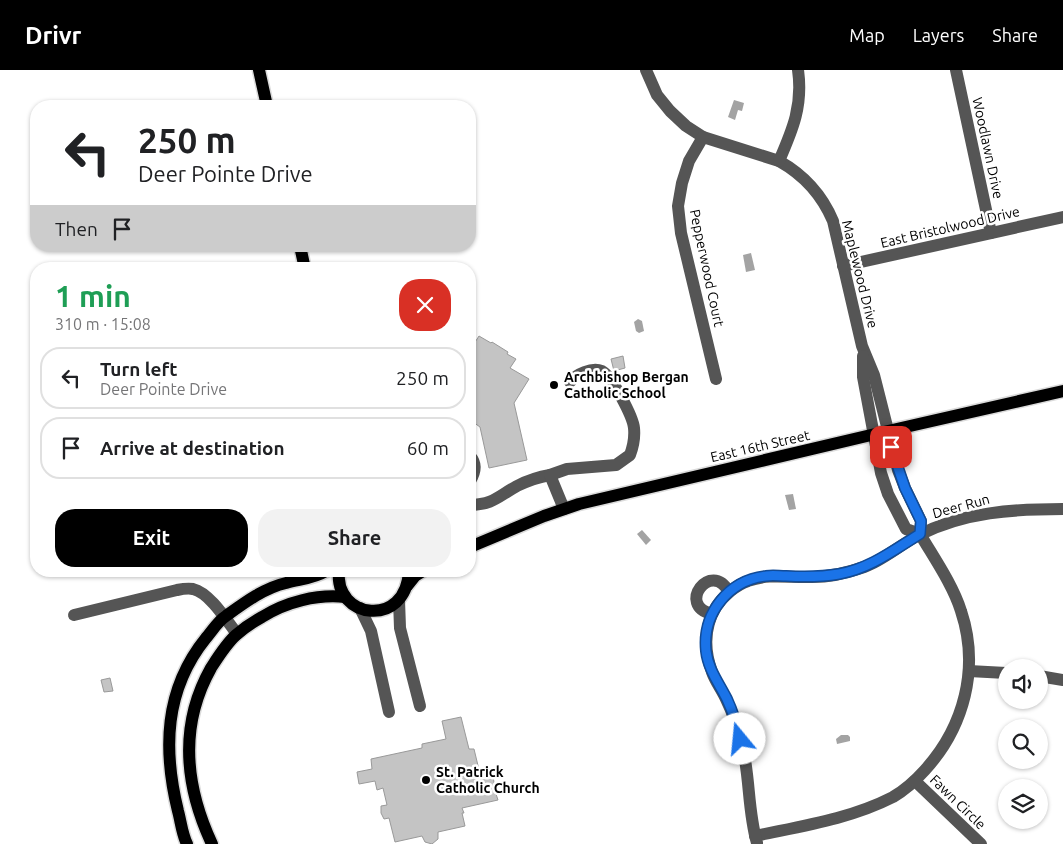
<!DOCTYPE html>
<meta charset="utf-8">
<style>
:root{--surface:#fff;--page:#f2f2f2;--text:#202124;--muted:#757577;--line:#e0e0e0;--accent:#000}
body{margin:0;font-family:Ubuntu,sans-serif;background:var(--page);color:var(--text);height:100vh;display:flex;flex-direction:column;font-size:19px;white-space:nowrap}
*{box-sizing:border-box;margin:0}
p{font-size:16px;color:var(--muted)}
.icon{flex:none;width:28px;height:28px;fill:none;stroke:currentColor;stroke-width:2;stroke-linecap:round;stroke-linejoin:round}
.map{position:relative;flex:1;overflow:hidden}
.sheet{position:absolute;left:30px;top:192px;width:446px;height:315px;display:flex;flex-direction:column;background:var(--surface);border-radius:20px;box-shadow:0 1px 4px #0004}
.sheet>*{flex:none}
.guide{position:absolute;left:30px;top:30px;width:446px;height:152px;border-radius:20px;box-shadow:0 1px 4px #0004;background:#fff;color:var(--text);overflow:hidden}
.buttons{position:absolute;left:998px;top:589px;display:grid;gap:10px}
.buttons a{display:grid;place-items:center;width:50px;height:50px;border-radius:50%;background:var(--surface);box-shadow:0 1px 4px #0004;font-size:25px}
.pin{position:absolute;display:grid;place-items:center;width:42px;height:42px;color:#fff;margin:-21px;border-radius:10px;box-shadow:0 2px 8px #0006}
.me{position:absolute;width:55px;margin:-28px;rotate:343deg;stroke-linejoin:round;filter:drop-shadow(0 0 4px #0008)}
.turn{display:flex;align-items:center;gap:18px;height:105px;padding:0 25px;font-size:22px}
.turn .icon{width:65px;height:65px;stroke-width:2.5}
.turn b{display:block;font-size:35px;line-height:42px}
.then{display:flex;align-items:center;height:48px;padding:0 25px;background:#0003;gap:10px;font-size:19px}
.round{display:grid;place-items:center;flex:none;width:52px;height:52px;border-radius:20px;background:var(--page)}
.headline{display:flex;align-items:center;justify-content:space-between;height:85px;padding:0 25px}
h1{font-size:30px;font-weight:600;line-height:38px;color:#1e9e55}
.cta{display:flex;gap:10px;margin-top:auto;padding:10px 25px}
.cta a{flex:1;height:58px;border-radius:20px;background:var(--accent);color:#fff;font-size:20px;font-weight:600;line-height:58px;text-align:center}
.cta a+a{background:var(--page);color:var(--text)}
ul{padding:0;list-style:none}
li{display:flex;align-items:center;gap:15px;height:62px;margin:0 10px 8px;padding:0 15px;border:2px solid var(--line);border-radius:20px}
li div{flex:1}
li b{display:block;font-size:19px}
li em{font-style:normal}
header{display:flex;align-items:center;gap:30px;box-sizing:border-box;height:70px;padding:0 25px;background:var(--accent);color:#fff}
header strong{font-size:24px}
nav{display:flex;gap:28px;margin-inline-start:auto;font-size:18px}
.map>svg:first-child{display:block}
.water{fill:#a3a3a3}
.building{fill:#c4c4c4;stroke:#999}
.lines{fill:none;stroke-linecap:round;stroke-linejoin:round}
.major-casing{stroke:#dbdbdb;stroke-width:15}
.minor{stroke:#555;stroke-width:12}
.major{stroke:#000;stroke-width:12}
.route-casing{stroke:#114b97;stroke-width:12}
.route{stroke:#1a73e8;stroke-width:9}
.poi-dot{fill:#000;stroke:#fff;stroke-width:2}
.labels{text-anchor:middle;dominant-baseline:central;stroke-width:5;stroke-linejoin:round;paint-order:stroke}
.street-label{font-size:14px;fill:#000;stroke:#fff}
.poi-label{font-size:14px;font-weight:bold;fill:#000;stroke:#fff;text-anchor:start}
</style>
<header>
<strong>Drivr</strong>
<nav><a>Map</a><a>Layers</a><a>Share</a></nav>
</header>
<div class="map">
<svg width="1063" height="774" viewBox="0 0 1063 774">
<rect width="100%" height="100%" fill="#fff"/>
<g class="water">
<path d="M734,30L744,33L742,41L738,40L735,50L728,47Z"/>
<path d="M751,183L755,200L746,202L743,185Z"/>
<path d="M638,249L642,251L644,261L639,263L636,261L634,252Z"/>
<path d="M793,424L796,439L789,440L785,425Z"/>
<path d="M642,460L651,470L646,475L637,464Z"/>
<path d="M841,665H848L850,667V671L837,674L836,669Z"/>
</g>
<g class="building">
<path d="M479,266L491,273L492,272L508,282L507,284L516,289L510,298L529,309L514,333L527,390L489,398L480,357L470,350V280Z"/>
<path d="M623,286L625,298L614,301L611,289Z"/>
<path d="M110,608L113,621L104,622L101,610Z"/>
<path d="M461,647L469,679H474L481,708L493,705L495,721L498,730L462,738L464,743H462L465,756L438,762V769L432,774L425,772L422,766L395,772L389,748L384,749L381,743V736L387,735L383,718L377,720L375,711L359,714L357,702L372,699L371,689L422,678V674L446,669L442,651Z"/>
</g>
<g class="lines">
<defs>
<g id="major">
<path d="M259,0L267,36"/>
<path d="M300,176L305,199"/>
<path d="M470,477L544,446L579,434L888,361L1063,321"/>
<path d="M339,501C334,549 406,559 409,501"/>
<path d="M407,516L415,506L423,501"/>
<path d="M187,774C182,764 181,752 178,741C163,680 164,620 206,568C212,561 218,551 226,546C244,533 264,518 286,513C300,509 313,509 326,501"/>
<path d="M212,774C185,716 179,655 211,598C218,587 226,574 236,565C244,558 253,552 262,547C286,532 317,524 345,527"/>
</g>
</defs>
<use href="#major" class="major-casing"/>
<g class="minor">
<path d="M646,0L657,25L670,41L686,56L703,67L779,91C804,105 822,125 833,151L862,276L874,305L898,400L905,418L921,451L920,464C934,488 953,515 961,541C980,598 964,657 925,700C916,710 905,720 893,727C850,749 802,756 755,766"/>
<path d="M956,0L991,163"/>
<path d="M703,67L689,91L682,113L678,136L681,163L716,309"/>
<path d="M779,91C793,59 803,35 798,0"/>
<path d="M843,196L1063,147"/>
<path d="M863,286V307L881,403L888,424L906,459L920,464"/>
<path d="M470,386C477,394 475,403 470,411"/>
<path d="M470,435C494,434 497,427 517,416C527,411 538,407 550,405"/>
<path d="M564,439L550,405L567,399L616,395L630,385C633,377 635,368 634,358C633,347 612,306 602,301C592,297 576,304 570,312"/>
<path d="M399,530L400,558L420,636"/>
<path d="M360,538L371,561L389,642"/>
<path d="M712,544C676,536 711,489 729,522"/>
<path d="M74,545L177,520C182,519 188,518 193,519C210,523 227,551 237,564"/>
<path d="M969,601L1006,603"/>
<path d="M1039,606L1063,610"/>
<path d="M915,711L981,774"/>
<path d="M757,773C748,742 750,710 743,679C739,662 734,645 726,629C722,620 715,611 712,602C704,580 704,557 716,537C723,526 736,515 748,511C769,503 790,508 812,507C829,507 847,503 864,497C882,491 901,474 919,465C964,442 1014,439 1063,439"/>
</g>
<use href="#major" class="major"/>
</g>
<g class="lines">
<defs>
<path id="route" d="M740,669C737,655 733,642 727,629C719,613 708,599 706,581C702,543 729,510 766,506C773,505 779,506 786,506C803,507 821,507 839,504C869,499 894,480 920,464L921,451L905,418L891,377"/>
</defs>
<use href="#route" class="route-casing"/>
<use href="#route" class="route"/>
</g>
<g class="poi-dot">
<circle cx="554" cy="315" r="5"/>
<circle cx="426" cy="710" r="5"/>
</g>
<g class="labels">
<g class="street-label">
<text transform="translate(988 78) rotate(78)">Woodlawn Drive</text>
<text transform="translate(950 157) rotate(-13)">East Bristolwood Drive</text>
<text transform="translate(707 198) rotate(78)">Pepperwood Court</text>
<text transform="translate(860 204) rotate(76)">Maplewood Drive</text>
<text transform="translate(760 376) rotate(-13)">East 16th Street</text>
<text transform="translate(961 436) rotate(-15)">Deer Run</text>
<text transform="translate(958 732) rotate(44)">Fawn Circle</text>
</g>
<g class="poi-label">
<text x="564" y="307">Archbishop Bergan<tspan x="564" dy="16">Catholic School</tspan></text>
<text x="436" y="702">St. Patrick<tspan x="436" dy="16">Catholic Church</tspan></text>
</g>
</g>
</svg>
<div class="buttons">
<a><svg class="icon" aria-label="sound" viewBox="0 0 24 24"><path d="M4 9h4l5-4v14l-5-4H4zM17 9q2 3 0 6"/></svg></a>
<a><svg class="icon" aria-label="search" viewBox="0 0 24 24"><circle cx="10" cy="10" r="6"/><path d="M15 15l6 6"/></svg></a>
<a><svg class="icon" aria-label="layers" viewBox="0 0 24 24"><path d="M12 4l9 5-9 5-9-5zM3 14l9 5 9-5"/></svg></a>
</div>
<div class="pin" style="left:891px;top:377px;background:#d93025"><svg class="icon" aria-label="arrive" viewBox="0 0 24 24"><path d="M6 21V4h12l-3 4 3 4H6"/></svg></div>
<svg class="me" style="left:740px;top:669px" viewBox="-20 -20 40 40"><circle r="19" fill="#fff"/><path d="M0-13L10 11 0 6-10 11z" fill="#1a73e8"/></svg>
<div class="guide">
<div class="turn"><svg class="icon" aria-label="left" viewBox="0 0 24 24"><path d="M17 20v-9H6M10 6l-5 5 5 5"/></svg><div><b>250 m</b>Deer Pointe Drive</div></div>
<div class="then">Then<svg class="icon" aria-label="arrive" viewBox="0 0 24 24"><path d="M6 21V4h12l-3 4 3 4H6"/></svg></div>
</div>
<section class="sheet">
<div class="headline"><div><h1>1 min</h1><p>310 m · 15:08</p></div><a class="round" style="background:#d93025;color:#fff"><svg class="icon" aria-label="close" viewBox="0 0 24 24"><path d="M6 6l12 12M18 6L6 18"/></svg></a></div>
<ul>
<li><svg class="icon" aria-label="left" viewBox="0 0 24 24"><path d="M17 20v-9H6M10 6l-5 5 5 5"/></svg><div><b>Turn left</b><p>Deer Pointe Drive</p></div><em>250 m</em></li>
<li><svg class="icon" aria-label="arrive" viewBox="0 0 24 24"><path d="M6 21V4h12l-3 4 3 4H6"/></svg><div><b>Arrive at destination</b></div><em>60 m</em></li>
</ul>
<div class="cta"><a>Exit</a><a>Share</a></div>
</section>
</div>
